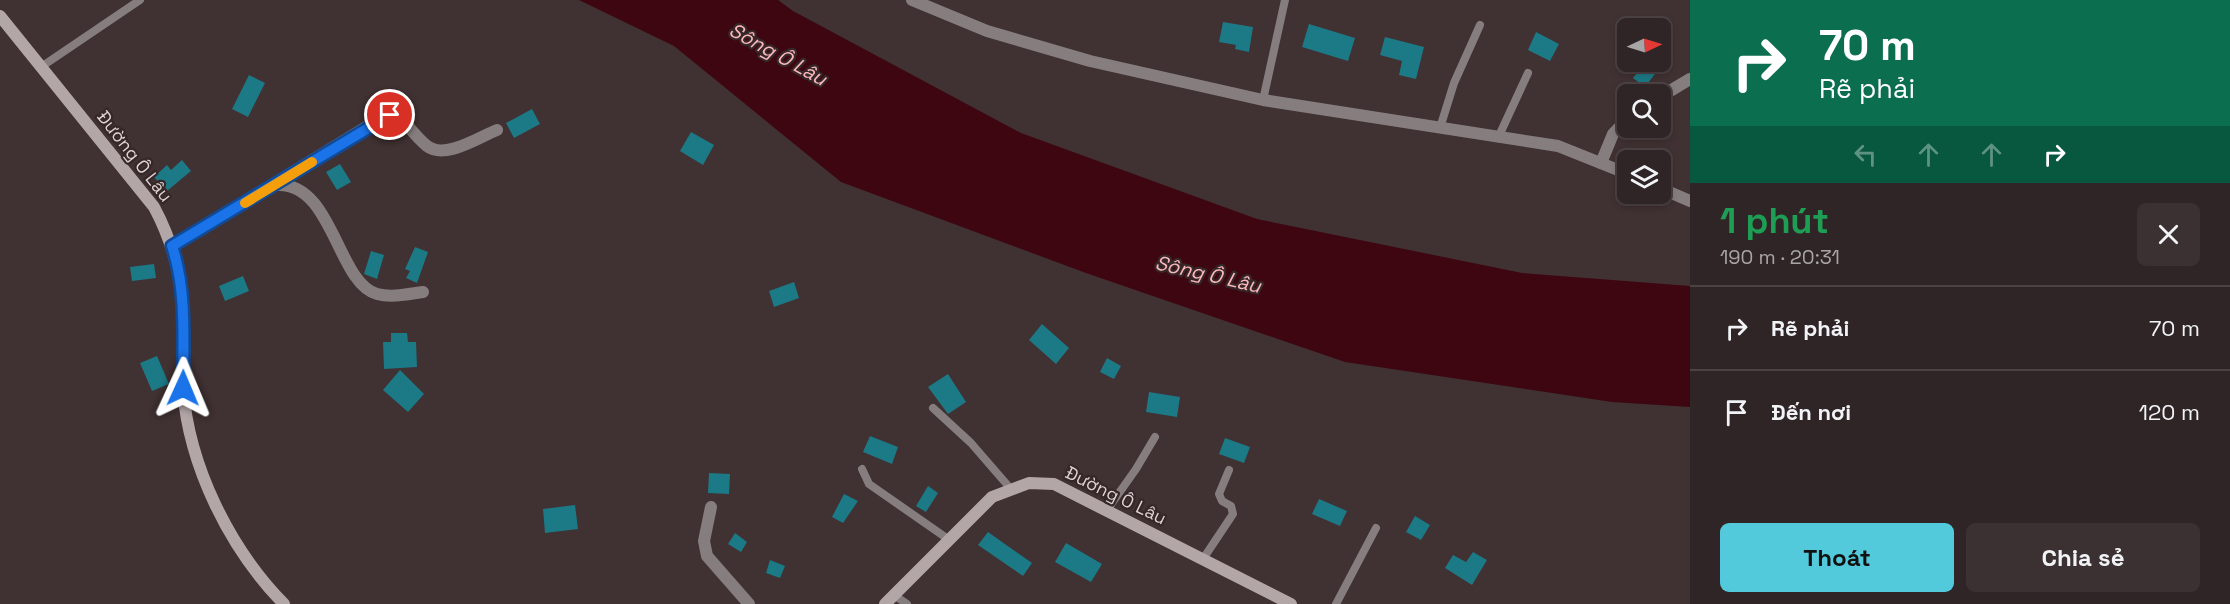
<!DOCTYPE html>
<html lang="vi">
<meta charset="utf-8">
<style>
:root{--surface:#302526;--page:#3c3132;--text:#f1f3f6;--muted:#a8a5a7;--line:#4b4243;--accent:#53cadc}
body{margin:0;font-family:"Space Grotesk",sans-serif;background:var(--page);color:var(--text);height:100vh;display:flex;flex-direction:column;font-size:22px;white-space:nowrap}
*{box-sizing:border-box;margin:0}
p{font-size:20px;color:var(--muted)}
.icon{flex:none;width:33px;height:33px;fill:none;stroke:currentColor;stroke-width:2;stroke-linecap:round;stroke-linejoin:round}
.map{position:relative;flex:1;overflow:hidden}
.drawer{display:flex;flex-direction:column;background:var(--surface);width:540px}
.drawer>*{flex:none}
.guide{background:#0b6e4f;color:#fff;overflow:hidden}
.needle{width:39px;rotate:86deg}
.fabs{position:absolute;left:1617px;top:18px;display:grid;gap:12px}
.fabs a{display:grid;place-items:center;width:54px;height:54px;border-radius:9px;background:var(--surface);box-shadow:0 3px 9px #0003,0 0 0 2px var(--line);font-size:30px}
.pin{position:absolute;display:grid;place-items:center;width:51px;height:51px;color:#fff;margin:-26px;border:3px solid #fff;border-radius:50%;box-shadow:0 2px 6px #0007}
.me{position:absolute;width:66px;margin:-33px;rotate:1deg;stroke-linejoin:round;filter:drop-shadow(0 0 4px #0008)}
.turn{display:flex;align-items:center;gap:21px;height:126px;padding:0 30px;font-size:27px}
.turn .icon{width:78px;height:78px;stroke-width:2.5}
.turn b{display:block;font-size:42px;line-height:51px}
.lanes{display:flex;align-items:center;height:57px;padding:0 30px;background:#0003;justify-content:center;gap:30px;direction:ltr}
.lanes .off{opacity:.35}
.round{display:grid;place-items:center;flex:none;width:63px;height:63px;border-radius:9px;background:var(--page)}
.headline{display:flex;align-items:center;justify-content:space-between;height:102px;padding:0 30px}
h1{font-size:36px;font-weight:700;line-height:45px;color:#1e9e55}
.primary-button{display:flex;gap:12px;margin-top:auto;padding:12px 30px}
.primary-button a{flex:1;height:69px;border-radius:9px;background:var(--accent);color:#111;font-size:24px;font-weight:700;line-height:69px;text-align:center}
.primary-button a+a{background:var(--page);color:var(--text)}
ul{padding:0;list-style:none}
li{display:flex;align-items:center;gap:18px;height:84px;padding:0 30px;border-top:2px solid var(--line)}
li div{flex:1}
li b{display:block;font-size:22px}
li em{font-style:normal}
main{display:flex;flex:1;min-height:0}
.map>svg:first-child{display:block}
.water{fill:#3d0611}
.building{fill:#1c7986}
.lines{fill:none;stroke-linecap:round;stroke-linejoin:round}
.service{stroke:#867e7e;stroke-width:8}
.minor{stroke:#867e7e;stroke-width:12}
.secondary{stroke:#b3a6a7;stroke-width:12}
.route-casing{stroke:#114b97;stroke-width:15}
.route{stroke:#1a73e8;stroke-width:10}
.slow{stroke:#f59e0b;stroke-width:10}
.labels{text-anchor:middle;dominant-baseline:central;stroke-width:4.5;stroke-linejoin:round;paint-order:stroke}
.street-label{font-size:18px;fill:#ddd3d3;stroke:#362728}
.water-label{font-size:20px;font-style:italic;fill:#fcb7bb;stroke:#362728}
</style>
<main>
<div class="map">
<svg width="1690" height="604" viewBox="0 0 1690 604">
<rect width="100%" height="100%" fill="#403132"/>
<path class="water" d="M579,0H778L793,11L1021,133L1257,219L1522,273L1690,286V407L1612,402L1345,362L1086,273L841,182L674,46Z"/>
<g class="building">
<path d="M1223,22L1253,27L1249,52L1235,49L1236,45L1219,42Z"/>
<path d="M1309,24L1355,38L1348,61L1302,47Z"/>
<path d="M1536,32L1559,44L1550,61L1528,50Z"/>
<path d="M1385,37L1424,47L1416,79L1399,75L1402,61L1380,55Z"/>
<path d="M1646,62H1664L1645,87L1633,78Z"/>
<path d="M249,75L265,83L248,117L232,109Z"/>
<path d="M532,109L540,124L514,138L506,123Z"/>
<path d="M691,132L714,145L703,165L680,151Z"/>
<path d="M182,160L191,171L167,191L154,177L167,165L171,170Z"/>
<path d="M340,164L351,182L337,190L326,172Z"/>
<path d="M415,247L428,252L417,283L406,278L410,271L405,269Z"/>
<path d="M371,251L384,255L377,279L364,274Z"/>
<path d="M154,264L156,278L132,281L130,267Z"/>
<path d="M243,276L249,291L225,301L219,286Z"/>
<path d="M794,282L799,298L774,307L769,291Z"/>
<path d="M1042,324L1069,348L1056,364L1029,340Z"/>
<path d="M391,333H407L408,342H416L417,367L384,369L383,342H391Z"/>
<path d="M157,356L169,384L152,391L140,363Z"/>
<path d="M1107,358L1121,366L1114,379L1100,372Z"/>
<path d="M400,370L424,394L408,412L383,390Z"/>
<path d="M948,374L966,402L948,414L928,387Z"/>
<path d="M1149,392L1180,397L1177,417L1146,412Z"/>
<path d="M870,436L898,447L892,464L863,452Z"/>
<path d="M1225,438L1250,447L1244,463L1219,454Z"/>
<path d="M709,473L730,474L729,494L708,493Z"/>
<path d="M928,486L938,493L926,512L916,506Z"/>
<path d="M844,494L858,501L843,523L832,517Z"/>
<path d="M1319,499L1347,511L1340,526L1312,514Z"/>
<path d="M575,505L578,529L545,533L543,509Z"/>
<path d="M1415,516L1430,525L1421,540L1406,532Z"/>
<path d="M988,532L1032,563L1023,576L978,545Z"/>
<path d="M735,533L747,542L741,552L728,544Z"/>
<path d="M1066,543L1102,564L1091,582L1055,562Z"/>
<path d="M1473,552L1487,560L1472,585L1445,568L1453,555L1466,562Z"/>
<path d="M770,560L785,566L780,578L766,573Z"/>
</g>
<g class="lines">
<g class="service">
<path d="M41,67L140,0"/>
<path d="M1263,100L1285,0"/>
<path d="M1440,128L1454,83L1480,25"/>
<path d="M1498,138L1528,73"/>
<path d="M933,408L971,443L1010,488"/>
<path d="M862,469L869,484L948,539"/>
<path d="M1107,510L1136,469L1155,437"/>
<path d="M1203,559L1233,514L1231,506L1222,501L1219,494L1229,470"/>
<path d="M894,595L907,604"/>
<path d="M1336,604L1376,528"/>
</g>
<g class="minor">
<path d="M912,0L987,31L1090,61L1263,100L1558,146L1628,174"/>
<path d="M1660,97L1690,79"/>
<path d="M1601,163L1613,134L1628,118"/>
<path d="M277,185C333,182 337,283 377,294C392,298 408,294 423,292"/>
<path d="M1660,188L1690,201"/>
<path d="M172,246L384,116L396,115L401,118C409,127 417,138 427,146C445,160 479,137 497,130"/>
<path d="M711,507L704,541L707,556L749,604"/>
</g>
<g class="secondary">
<path d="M0,16L154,207C174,244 183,283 184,325C184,346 181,368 183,389C189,467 230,549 284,604"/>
<path d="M885,604L992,497L1029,483L1054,484L1291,604"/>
</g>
</g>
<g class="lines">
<defs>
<path id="route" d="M183,388C183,341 187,291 172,246L390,115"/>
</defs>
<use href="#route" class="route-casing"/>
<use href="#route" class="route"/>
<path class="slow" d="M245,203L312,162"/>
</g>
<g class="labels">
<g class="street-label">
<text transform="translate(135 156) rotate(52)">Đường Ô Lâu</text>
<text transform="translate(1116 495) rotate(26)">Đường Ô Lâu</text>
</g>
<g class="water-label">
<text transform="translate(778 54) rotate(29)">Sông Ô Lâu</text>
<text transform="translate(1208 274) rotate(13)">Sông Ô Lâu</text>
</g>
</g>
</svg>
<div class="fabs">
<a><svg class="needle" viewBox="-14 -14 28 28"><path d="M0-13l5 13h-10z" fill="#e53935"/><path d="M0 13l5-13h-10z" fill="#a8a5a7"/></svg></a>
<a><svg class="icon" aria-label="search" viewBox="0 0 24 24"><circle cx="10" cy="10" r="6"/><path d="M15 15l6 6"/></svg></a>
<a><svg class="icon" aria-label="layers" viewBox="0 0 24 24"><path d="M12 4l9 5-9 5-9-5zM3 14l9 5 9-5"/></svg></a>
</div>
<div class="pin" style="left:390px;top:115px;background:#d93025"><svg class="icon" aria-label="arrive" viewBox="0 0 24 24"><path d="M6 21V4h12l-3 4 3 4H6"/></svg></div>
<svg class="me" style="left:183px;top:388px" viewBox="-20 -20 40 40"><path d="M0-17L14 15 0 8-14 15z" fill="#1a73e8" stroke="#fff" stroke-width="4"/></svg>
</div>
<section class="drawer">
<div class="guide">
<div class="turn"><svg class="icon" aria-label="right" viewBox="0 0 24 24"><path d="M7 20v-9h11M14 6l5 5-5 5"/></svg><div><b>70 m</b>Rẽ phải</div></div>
<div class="lanes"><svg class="icon off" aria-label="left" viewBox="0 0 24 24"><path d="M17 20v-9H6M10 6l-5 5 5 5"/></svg><svg class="icon off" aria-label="ahead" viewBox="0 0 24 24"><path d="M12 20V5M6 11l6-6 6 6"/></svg><svg class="icon off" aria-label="ahead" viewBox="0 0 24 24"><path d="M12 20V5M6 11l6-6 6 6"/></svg><svg class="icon" aria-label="right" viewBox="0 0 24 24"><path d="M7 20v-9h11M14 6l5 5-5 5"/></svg></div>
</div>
<div class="headline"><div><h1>1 phút</h1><p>190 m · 20:31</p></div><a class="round"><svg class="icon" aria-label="close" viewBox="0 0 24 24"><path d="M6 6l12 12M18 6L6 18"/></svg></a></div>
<ul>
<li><svg class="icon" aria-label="right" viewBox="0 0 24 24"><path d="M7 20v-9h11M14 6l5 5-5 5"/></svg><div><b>Rẽ phải</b></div><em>70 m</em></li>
<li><svg class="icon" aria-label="arrive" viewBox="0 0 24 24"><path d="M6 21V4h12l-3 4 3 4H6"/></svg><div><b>Đến nơi</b></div><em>120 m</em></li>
</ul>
<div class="primary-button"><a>Thoát</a><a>Chia sẻ</a></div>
</section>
</main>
